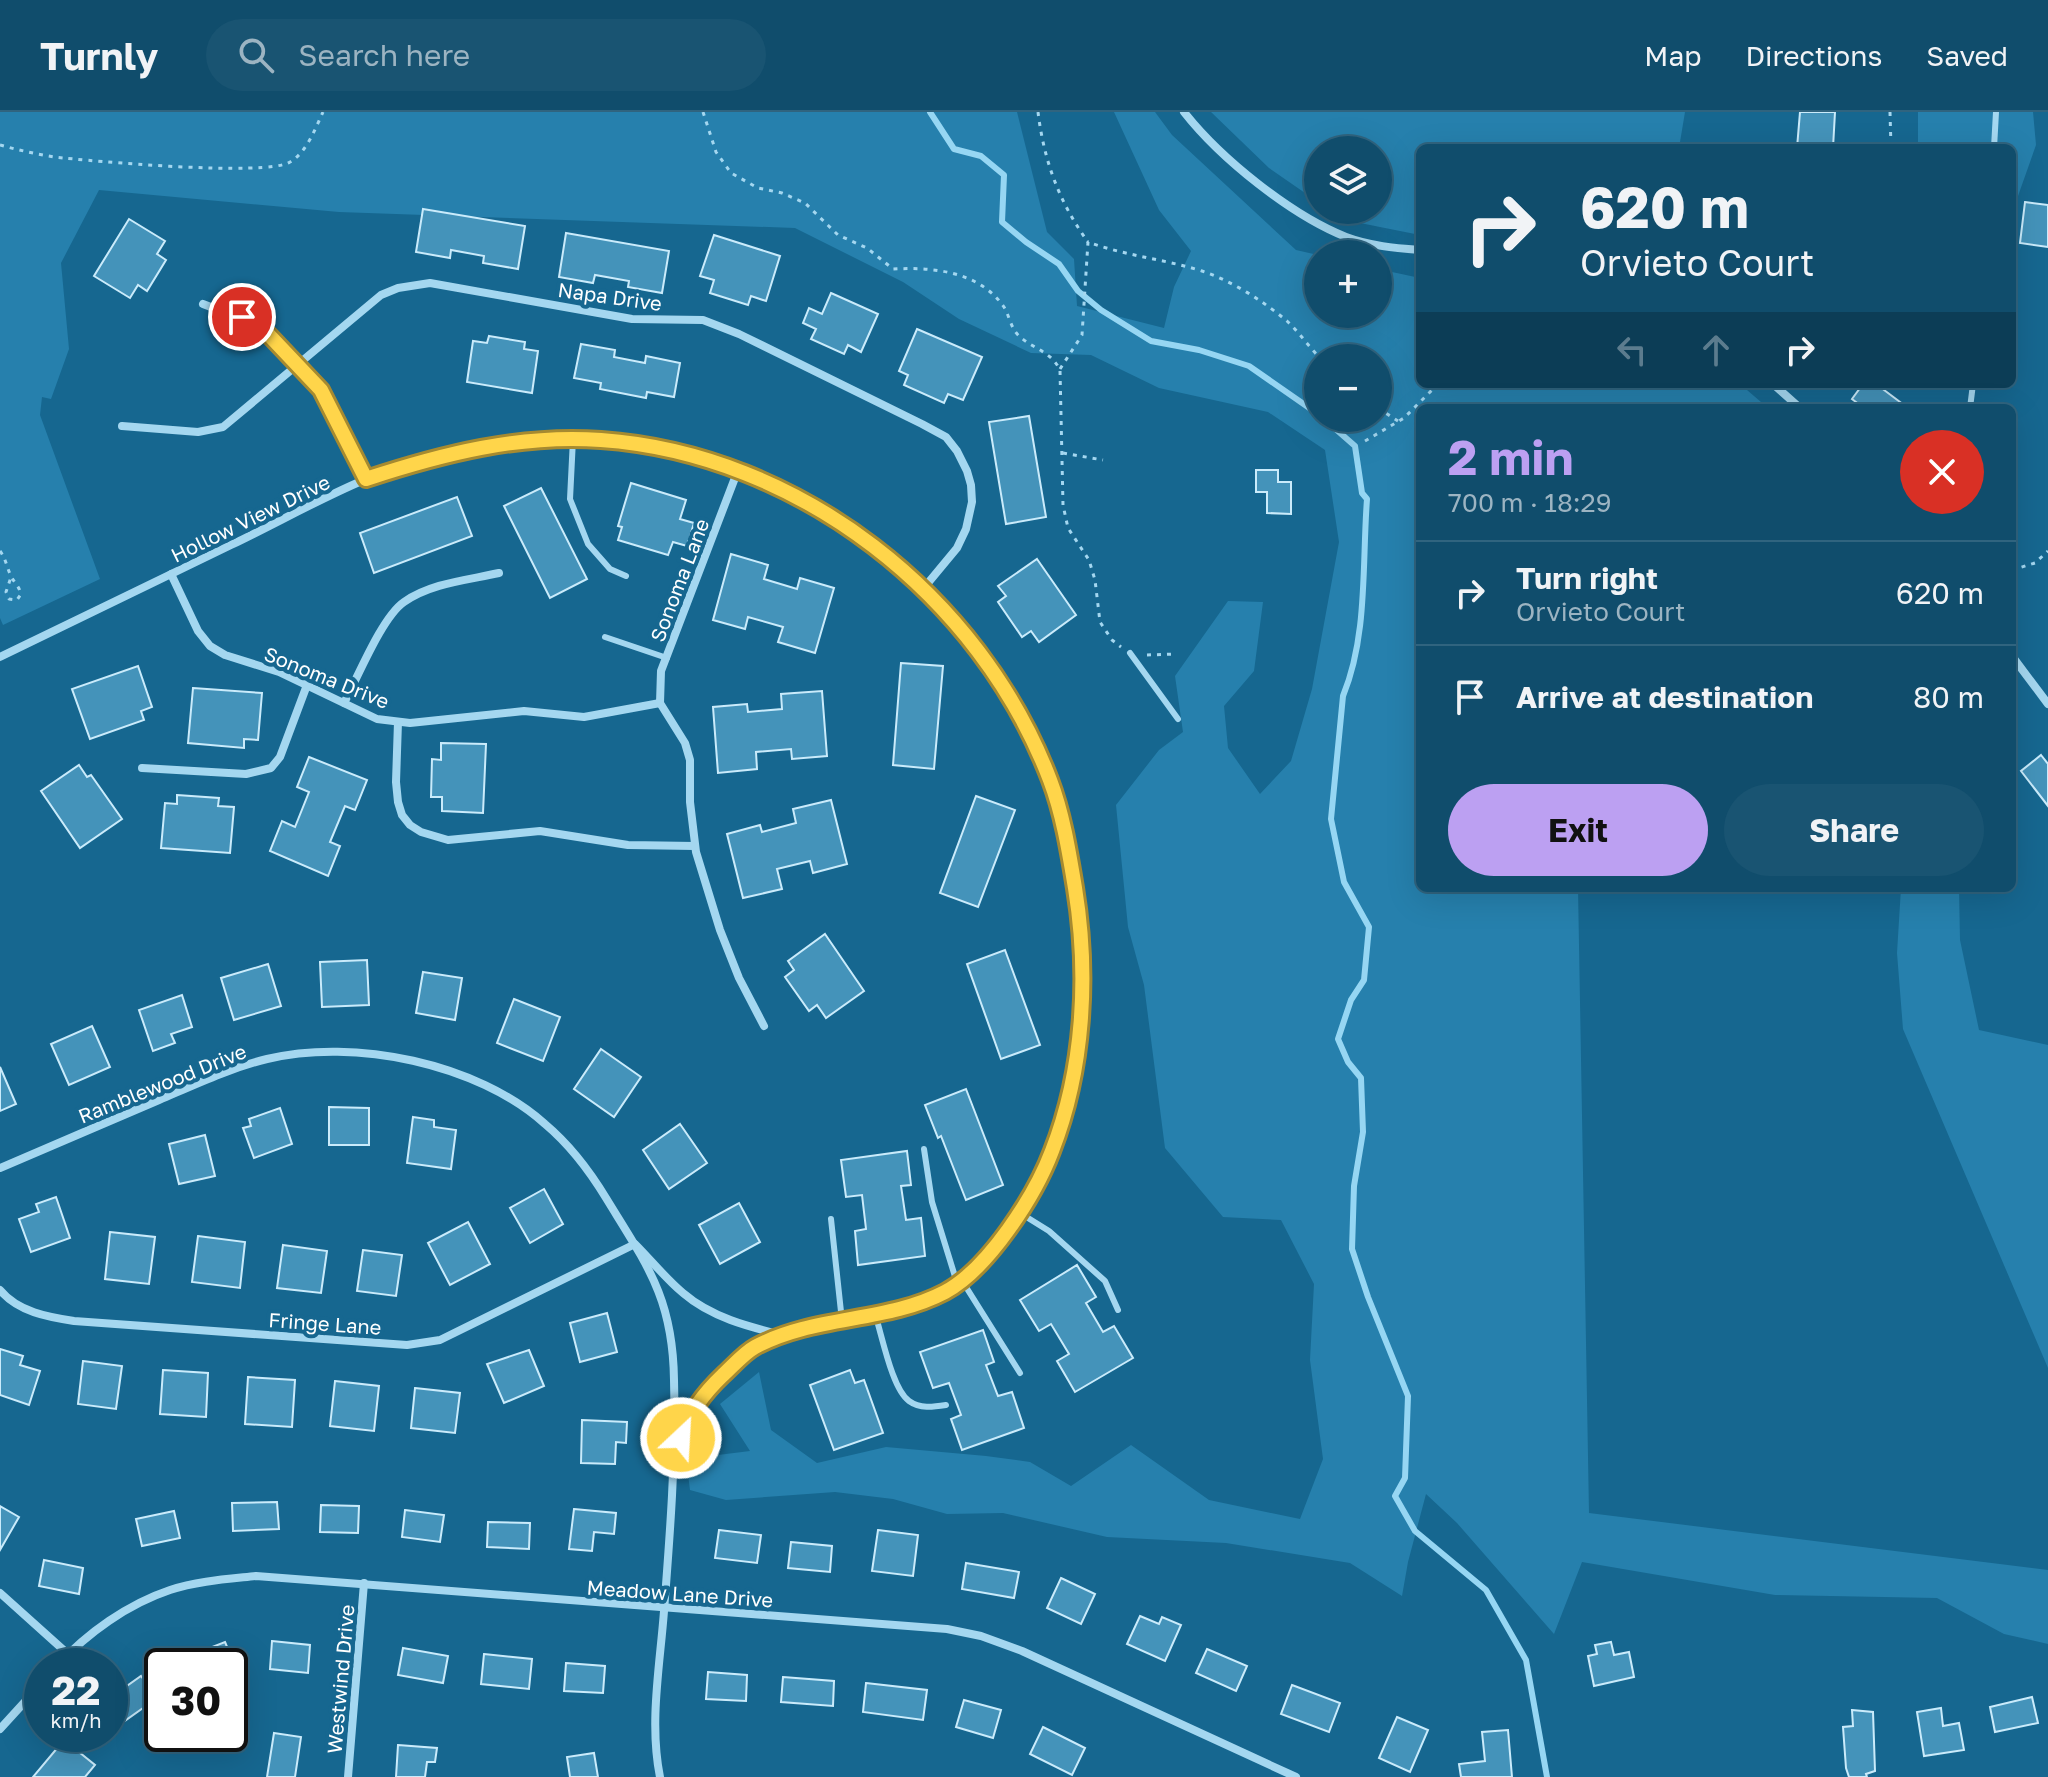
<!DOCTYPE html>
<meta charset="utf-8">
<style>
:root{--surface:#104d6c;--page:#195472;--text:#f1f3f6;--muted:#9cb4c2;--line:#30647f;--accent:#bca0f2}
body{margin:0;font-family:"Golos Text",sans-serif;background:var(--page);color:var(--text);height:100vh;display:flex;flex-direction:column;font-size:30px;white-space:nowrap}
*{box-sizing:border-box;margin:0}
p{font-size:26px;color:var(--muted)}
.icon{flex:none;width:44px;height:44px;fill:none;stroke:currentColor;stroke-width:2;stroke-linecap:round;stroke-linejoin:round}
.map{position:relative;flex:1;overflow:hidden}
.side{position:absolute;left:1416px;top:292px;width:600px;height:488px;display:flex;flex-direction:column;background:var(--surface);border-radius:12px;box-shadow:0 8px 32px #0002,0 0 0 2px var(--line)}
.side>*{flex:none}
.top-card{position:absolute;left:1416px;top:32px;width:600px;height:244px;border-radius:12px;box-shadow:0 8px 32px #0002,0 0 0 2px var(--line);background:#104d6c;color:var(--text);overflow:hidden}
.buttons{position:absolute;left:1304px;top:24px;display:grid;gap:16px}
.buttons a{display:grid;place-items:center;width:88px;height:88px;border-radius:50%;background:var(--surface);box-shadow:0 8px 32px #0002,0 0 0 2px var(--line);font-size:40px}
.speed{position:absolute;left:24px;top:1536px;display:flex;gap:16px;font-size:40px;font-weight:700;text-align:center}
.speed>*{display:grid;place-content:center;width:104px;height:104px;border-radius:50%;background:var(--surface);box-shadow:0 8px 32px #0002,0 0 0 2px var(--line);line-height:1}
.speed small{font-size:20px;font-weight:400}
.speed .limit{border:4px solid #111;border-radius:12px;background:#fff;color:#111}
.pin{position:absolute;display:grid;place-items:center;width:68px;height:68px;color:#fff;margin:-34px;border:4px solid #fff;border-radius:50%;box-shadow:0 2px 8px #0007}
.me{position:absolute;width:88px;margin:-44px;rotate:25deg;stroke-linejoin:round;filter:drop-shadow(0 0 6px #0008)}
.turn{display:flex;align-items:center;gap:28px;height:168px;padding:0 32px;font-size:36px}
.turn .icon{width:104px;height:104px;stroke-width:2.5}
.turn b{display:block;font-size:56px;line-height:68px}
.lanes{display:flex;align-items:center;height:76px;padding:0 32px;background:#0003;justify-content:center;gap:40px;direction:ltr}
.lanes .off{opacity:.35}
.round{display:grid;place-items:center;flex:none;width:84px;height:84px;border-radius:42px;background:var(--page)}
.head{display:flex;align-items:center;justify-content:space-between;height:136px;padding:0 32px}
h1{font-size:48px;font-weight:700;line-height:60px;color:var(--accent)}
.button{display:flex;gap:16px;margin-top:auto;padding:16px 32px}
.button a{flex:1;height:92px;border-radius:48px;background:var(--accent);color:#111;font-size:32px;font-weight:700;line-height:92px;text-align:center}
.button a+a{background:var(--page);color:var(--text)}
ul{padding:0;list-style:none}
li{display:flex;align-items:center;gap:24px;height:104px;padding:0 32px;border-top:2px solid var(--line)}
li div{flex:1}
li b{display:block;font-size:30px}
li em{font-style:normal}
header{display:flex;align-items:center;gap:48px;box-sizing:border-box;height:112px;padding:0 40px;background:var(--surface);border-bottom:2px solid var(--line)}
header strong{font-size:38px}
nav{display:flex;gap:44px;margin-inline-start:auto;font-size:28px}
.search{width:560px;height:72px;background:var(--page);display:flex;align-items:center;gap:20px;box-sizing:border-box;padding:0 28px;border-radius:44px;color:var(--muted);font-size:30px}
.map>svg:first-child{display:block}
.green{fill:#2680ad;fill-rule:evenodd}
.lines{fill:none;stroke-linecap:round;stroke-linejoin:round}
.stream{stroke:#96d6f3;stroke-width:6}
.building{fill:#4493ba;stroke:#caebfb;stroke-width:2}
.path{stroke:#a4d7f0;stroke-width:3;stroke-dasharray:4 6;stroke-linecap:butt}
.lane{stroke:#a4d7f0;stroke-width:6}
.street{stroke:#a4d7f0;stroke-width:8}
.route-casing{stroke:#a68a30;stroke-width:20}
.route{stroke:#ffd54a;stroke-width:14}
.labels{text-anchor:middle;dominant-baseline:central;stroke-width:8;stroke-linejoin:round;paint-order:stroke}
.street-label{font-size:20px;fill:#fff;stroke:#166790}
</style>
<header>
<strong>Turnly</strong>
<div class="search"><svg class="icon" aria-label="search" viewBox="0 0 24 24"><circle cx="10" cy="10" r="6"/><path d="M15 15l6 6"/></svg>Search here</div>
<nav><a>Map</a><a>Directions</a><a>Saved</a></nav>
</header>
<div class="map">
<svg width="2048" height="1665" viewBox="0 0 2048 1665">
<rect width="100%" height="100%" fill="#166790"/>
<g class="green">
<path d="M0,0H1017L1047,120L1074,147L1077,194L1164,216L1174,175L1191,139L1159,98L1114,0H1155L1172,23L1296,138L1318,143V202H1378V157L1420,166V272H1740L1768,296H1639L1604,290L1593,296H1420V776H1578L1589,1401L2048,1458V1532L2004,1522L1937,1486L1775,1483L1582,1450L1554,1522L1457,1411L1426,1382L1408,1450L1402,1484L1350,1451L1226,1431L1107,1425L1003,1401L947,1402L893,1387L835,1380L726,1388L690,1378L686,1347L750,1339L720,1292L759,1260L771,1318L817,1351L886,1335L986,1344L1030,1350L1071,1374L1131,1333L1209,1388L1300,1407L1323,1347L1310,1248L1314,1172L1281,1108L1223,1105L1165,1036L1144,873L1128,815L1116,693L1159,638L1183,620L1175,564L1228,489L1263,490L1254,559L1224,594L1228,636L1260,682L1291,649L1312,577L1339,430L1325,338L1268,300L1159,276L1091,243L1031,241L959,207L903,170L795,116L339,100L99,78L61,151L69,237L51,287L42,285L40,303L100,467L3,513L0,506ZM1318,246H1378V306H1318Z"/>
<path d="M1211,0H1685L1679,36H1420V123L1345,108L1330,98H1378V38H1318V90L1269,56Z"/>
<path d="M1918,0H2033L2036,33L2012,101V36H1918Z"/>
<path d="M1901,776H1959L1960,828L1979,918L2048,933V1256L1903,917L1897,841Z"/>
</g>
<g class="lines">
<g class="stream">
<path d="M930,0L954,37L981,44L1004,63L1002,110L1026,130L1059,152L1078,179L1101,198L1151,229L1199,238L1249,254L1318,302"/>
<path d="M1323,306L1355,334L1362,381L1367,387C1362,452 1368,523 1343,584L1331,707L1344,770L1369,815L1364,868L1351,888L1338,927L1348,950L1361,966L1363,1020L1354,1074L1352,1137L1368,1185L1408,1284L1405,1366L1395,1384L1415,1419L1486,1478L1526,1548L1547,1665"/>
</g>
</g>
<g class="building">
<path d="M1800,0H1835L1833,36H1797Z"/>
<path d="M2025,90L2048,93V135L2020,131Z"/>
<path d="M423,97L525,114L518,157L483,151L484,144L451,138L450,146L416,140Z"/>
<path d="M129,107L165,129L157,142L166,148L147,179L138,173L130,186L94,164Z"/>
<path d="M566,121L669,139L662,181L628,175L629,169L595,163L593,171L559,165Z"/>
<path d="M714,123L780,144L766,189L751,184L748,193L710,181L714,168L700,164Z"/>
<path d="M831,181L878,202L861,240L848,233L844,242L811,227L816,217L803,211L809,196L822,202Z"/>
<path d="M917,217L982,245L963,288L948,282L944,291L904,273L908,263L899,259Z"/>
<path d="M489,224L525,230L524,237L538,239L532,281L467,270L473,229L487,231Z"/>
<path d="M581,232L615,238L614,245L645,251L646,244L680,251L674,285L647,280L646,286L600,277L601,271L574,266Z"/>
<path d="M1863,272H1876L1908,296H1864L1852,287Z"/>
<path d="M1029,304L1046,405L1006,412L989,310Z"/>
<path d="M1256,358H1278V370H1291V402L1267,401V380H1256Z"/>
<path d="M631,371L686,388L680,407L694,411L687,434L673,430L668,443L618,428L622,415L618,414Z"/>
<path d="M541,376L587,467L550,486L504,394Z"/>
<path d="M457,385L472,424L374,461L360,421Z"/>
<path d="M731,442L768,453L764,467L797,477L800,466L834,476L815,541L778,530L783,515L748,505L745,517L713,508Z"/>
<path d="M1037,447L1076,503L1039,530L1031,519L1022,525L998,490L1006,484L998,474Z"/>
<path d="M901,551L943,554L934,657L893,653Z"/>
<path d="M138,554L152,595L141,599L144,608L90,627L72,577Z"/>
<path d="M193,576L262,581L258,628L244,627V636L188,631Z"/>
<path d="M822,579L827,644L792,647L791,637L756,640L757,657L718,661L713,595L747,592L748,600L782,597L781,582Z"/>
<path d="M441,631L486,632L483,701L442,699V685H431L432,647L441,648Z"/>
<path d="M2041,643L2048,652V694L2021,659Z"/>
<path d="M309,645L367,668L355,698L345,694L330,730L340,734L328,764L270,739L282,709L295,715L309,680L297,675Z"/>
<path d="M79,653L87,665L91,663L122,707L80,736L41,679Z"/>
<path d="M177,683L219,686L218,694L234,695L230,741L161,736L165,691L177,692Z"/>
<path d="M976,684L1015,698L978,795L940,781Z"/>
<path d="M831,688L847,752L813,761L810,749L777,757L782,777L743,786L727,722L760,713L762,720L796,711L793,697Z"/>
<path d="M825,822L864,879L826,906L817,893L809,899L785,865L794,858L788,849Z"/>
<path d="M1005,838L1040,933L1001,947L967,852Z"/>
<path d="M367,848L369,893L322,895L320,850Z"/>
<path d="M268,852L281,894L234,908L221,866Z"/>
<path d="M423,860L462,866L455,908L416,901Z"/>
<path d="M182,883L192,915L171,922L175,931L153,939L139,898Z"/>
<path d="M514,887L560,905L543,949L497,931Z"/>
<path d="M92,914L110,955L69,973L51,932Z"/>
<path d="M601,937L641,965L614,1005L574,977Z"/>
<path d="M0,955L16,992L0,999Z"/>
<path d="M966,977L1003,1073L966,1088L941,1024L938,1026L925,993Z"/>
<path d="M329,995L369,996V1033H329Z"/>
<path d="M280,996L292,1032L254,1046L243,1016L251,1014L249,1007Z"/>
<path d="M413,1005L434,1008V1015L456,1018L451,1057L407,1051Z"/>
<path d="M680,1012L707,1051L669,1077L643,1038Z"/>
<path d="M205,1023L215,1064L179,1072L169,1032Z"/>
<path d="M907,1039L911,1073L901,1074L906,1108L921,1106L925,1144L858,1153L855,1119L866,1117L862,1083L846,1085L841,1048Z"/>
<path d="M544,1077L563,1112L530,1131L510,1096Z"/>
<path d="M56,1085L70,1126L31,1140L19,1107L39,1100L36,1092Z"/>
<path d="M739,1091L760,1130L720,1152L699,1113Z"/>
<path d="M468,1110L490,1152L450,1173L428,1131Z"/>
<path d="M110,1120L155,1125L149,1172L105,1167Z"/>
<path d="M198,1124L245,1130L240,1176L192,1170Z"/>
<path d="M283,1133L327,1139L321,1181L277,1176Z"/>
<path d="M363,1138L402,1143L396,1184L357,1179Z"/>
<path d="M1077,1153L1096,1185L1086,1191L1103,1220L1114,1214L1133,1246L1075,1280L1057,1249L1069,1242L1051,1212L1039,1219L1020,1188Z"/>
<path d="M607,1201L617,1240L580,1250L570,1211Z"/>
<path d="M983,1218L994,1250L986,1253L998,1284L1012,1280L1024,1316L962,1338L951,1307L961,1303L949,1271L933,1276L920,1240Z"/>
<path d="M0,1237L23,1244L20,1253L40,1259L29,1293L0,1283Z"/>
<path d="M529,1238L544,1274L504,1291L487,1252Z"/>
<path d="M83,1249L122,1254L116,1297L78,1292Z"/>
<path d="M163,1258L208,1261L206,1305L160,1302Z"/>
<path d="M850,1258L855,1271L864,1268L883,1321L834,1338L810,1273Z"/>
<path d="M248,1265L295,1268L292,1315L245,1312Z"/>
<path d="M335,1269L379,1274L374,1319L330,1314Z"/>
<path d="M415,1276L460,1281L455,1321L411,1316Z"/>
<path d="M582,1308L627,1310L626,1331L616,1330L615,1352L581,1351Z"/>
<path d="M277,1390L279,1417L233,1419L232,1391Z"/>
<path d="M321,1393L359,1394L358,1421L320,1420Z"/>
<path d="M0,1394L19,1405L0,1438Z"/>
<path d="M574,1397L616,1401L614,1422L594,1420L592,1439L569,1437Z"/>
<path d="M405,1398L444,1403L440,1430L402,1425Z"/>
<path d="M174,1399L180,1426L142,1434L136,1407Z"/>
<path d="M488,1410L530,1411L529,1437L487,1435Z"/>
<path d="M719,1418L761,1423L757,1451L715,1446Z"/>
<path d="M878,1418L918,1423L913,1464L872,1459Z"/>
<path d="M791,1430L832,1434L830,1460L788,1456Z"/>
<path d="M44,1448L83,1456L79,1482L39,1474Z"/>
<path d="M966,1451L1019,1460L1014,1486L962,1477Z"/>
<path d="M1061,1466L1095,1482L1081,1512L1047,1496Z"/>
<path d="M1140,1504L1159,1512L1162,1505L1181,1513L1165,1549L1127,1532Z"/>
<path d="M272,1529L310,1533L308,1561L270,1557Z"/>
<path d="M225,1530L235,1554H166V1553Z"/>
<path d="M1611,1530L1614,1543L1629,1540L1634,1565L1594,1574L1588,1544L1597,1542L1595,1533Z"/>
<path d="M403,1536L448,1544L443,1571L398,1563Z"/>
<path d="M1207,1537L1247,1554L1236,1579L1196,1561Z"/>
<path d="M484,1542L532,1547L529,1577L481,1572Z"/>
<path d="M566,1551L605,1554L603,1581L564,1579Z"/>
<path d="M708,1560L747,1563L746,1589L706,1587Z"/>
<path d="M141,1564L157,1586L119,1613L110,1600V1586Z"/>
<path d="M783,1565L834,1569L833,1594L781,1590Z"/>
<path d="M866,1571L927,1578L923,1608L863,1600Z"/>
<path d="M1292,1573L1340,1591L1329,1620L1281,1602Z"/>
<path d="M2032,1585L2038,1611L1995,1620L1990,1595Z"/>
<path d="M964,1588L1001,1598L993,1626L956,1615Z"/>
<path d="M1941,1596L1943,1614L1959,1611L1964,1638L1924,1644L1917,1600Z"/>
<path d="M1852,1598L1873,1600L1875,1659L1866,1662L1867,1665H1849L1846,1656L1843,1615L1853,1614Z"/>
<path d="M1397,1605L1428,1618L1410,1660L1379,1646Z"/>
<path d="M1043,1615L1085,1636L1072,1663L1030,1642Z"/>
<path d="M1508,1618L1512,1665H1461L1459,1652L1485,1649L1482,1620Z"/>
<path d="M274,1621L301,1625L295,1665H267Z"/>
<path d="M64,1628L95,1653L85,1665H33Z"/>
<path d="M398,1633L437,1636L435,1650H427L425,1665H396Z"/>
<path d="M594,1641L598,1665H570L567,1645Z"/>
</g>
<g class="lines">
<g class="path">
<path d="M703,0L716,40L731,61L758,76L782,81L805,91L838,123L867,136L893,157C933,155 979,159 1004,195C1009,203 1011,216 1018,223C1031,236 1051,239 1060,258L1063,393L1068,416L1089,448L1095,468L1100,510L1112,528L1121,535"/>
<path d="M1038,0C1044,49 1059,90 1088,130"/>
<path d="M1890,0L1891,36"/>
<path d="M0,33C18,38 36,42 54,45C91,49 266,65 290,50C307,40 315,17 323,0"/>
<path d="M1060,257L1082,223L1088,130C1126,144 1164,147 1202,159C1232,169 1263,189 1287,209C1299,220 1309,235 1320,246"/>
<path d="M1378,296L1398,309"/>
<path d="M1365,329L1404,306L1438,272"/>
<path d="M1063,341L1103,348"/>
<path d="M0,439C6,447 7,456 11,464C15,472 19,474 21,482L17,488L9,487L6,480L11,465"/>
<path d="M2012,458L2035,451L2048,439"/>
<path d="M1147,543L1176,542"/>
</g>
<g class="lane">
<path d="M1994,36L1996,0"/>
<path d="M1970,296L1973,272"/>
<path d="M573,327L570,387L588,432L610,457L626,464"/>
<path d="M605,525L667,546"/>
<path d="M1130,541L1178,607"/>
<path d="M924,1037L932,1090L957,1171"/>
<path d="M1020,1101L1049,1119L1105,1169L1118,1198"/>
<path d="M831,1107L842,1209"/>
<path d="M961,1167L1020,1261"/>
<path d="M875,1202C882,1223 892,1277 909,1289C920,1297 933,1295 946,1293"/>
</g>
<g class="street">
<path d="M1184,0C1221,47 1291,103 1346,125C1370,134 1395,136 1420,138"/>
<path d="M203,192L255,212L269,223L321,278L366,367"/>
<path d="M1773,272L1800,296"/>
<path d="M122,314L198,320L223,315L381,183L398,176L430,171L632,207L703,208L739,222L922,312L946,325L957,339L967,359L971,373L972,390L966,417L957,436L923,477"/>
<path d="M738,358L661,559L660,591L685,631L690,648V690L696,740L720,818L739,866L764,914"/>
<path d="M171,462L198,519L210,534L225,543L279,560L377,607L410,611L524,599L584,605L660,591"/>
<path d="M2012,544L2048,592"/>
<path d="M0,545C77,508 154,470 231,433C275,412 319,387 364,368C415,347 481,331 536,328C583,326 628,328 674,339C838,376 996,510 1051,671C1062,701 1068,735 1073,767C1086,843 1086,917 1066,991C1061,1007 1058,1024 1052,1039C1034,1086 991,1153 947,1179C939,1184 928,1186 919,1189C875,1205 829,1208 786,1224"/>
<path d="M344,591C358,565 382,505 404,490C431,471 468,468 499,461"/>
<path d="M398,610L396,670L398,690L402,703L410,713L421,720L448,728L540,719L628,733L695,734"/>
<path d="M142,656L246,662L271,656L280,645L307,573"/>
<path d="M0,1056C53,1033 106,1011 159,988C194,973 230,956 267,947C354,926 477,951 545,1012C570,1033 589,1058 606,1086C647,1153 673,1186 674,1268C676,1345 670,1422 664,1499C660,1553 649,1611 660,1665"/>
<path d="M0,1178C18,1200 48,1205 74,1209L407,1233L440,1228L635,1132C651,1148 666,1167 683,1181C712,1206 750,1215 786,1224L753,1236L714,1272L688,1306L677,1337"/>
<path d="M0,1481L68,1542"/>
<path d="M57,1554C87,1521 128,1492 170,1478C197,1469 228,1467 256,1464L947,1517L981,1524L1022,1539L1296,1665"/>
<path d="M0,1617L42,1571"/>
<path d="M348,1665L364,1471"/>
</g>
</g>
<g class="lines">
<defs>
<path id="route" d="M242,205L269,223L321,278L366,367C442,342 520,322 601,328C799,342 980,484 1050,668C1063,702 1069,740 1075,776C1089,862 1084,957 1052,1039C1035,1084 988,1157 945,1180C886,1211 814,1203 755,1235C744,1241 733,1254 723,1263C703,1282 690,1300 681,1326"/>
</defs>
<use href="#route" class="route-casing"/>
<use href="#route" class="route"/>
</g>
<g class="labels">
<g class="street-label">
<text transform="translate(610 184) rotate(8)">Napa Drive</text>
<text transform="translate(250 406) rotate(-26)">Hollow View Drive</text>
<text transform="translate(679 468) rotate(-69)">Sonoma Lane</text>
<text transform="translate(327 565) rotate(22)">Sonoma Drive</text>
<text transform="translate(162 971) rotate(-22)">Ramblewood Drive</text>
<text transform="translate(325 1211) rotate(4)">Fringe Lane</text>
<text transform="translate(680 1481) rotate(4)">Meadow Lane Drive</text>
<text transform="translate(340 1567) rotate(-85)">Westwind Drive</text>
</g>
</g>
</svg>
<div class="buttons">
<a><svg class="icon" aria-label="layers" viewBox="0 0 24 24"><path d="M12 4l9 5-9 5-9-5zM3 14l9 5 9-5"/></svg></a>
<a>+</a>
<a>−</a>
</div>
<div class="speed"><div>22<small>km/h</small></div><div class="limit">30</div></div>
<div class="pin" style="left:242px;top:205px;background:#d93025"><svg class="icon" aria-label="arrive" viewBox="0 0 24 24"><path d="M6 21V4h12l-3 4 3 4H6"/></svg></div>
<svg class="me" style="left:681px;top:1326px" viewBox="-20 -20 40 40"><circle r="17" fill="#ffd54a" stroke="#fff" stroke-width="3"/><path d="M0-11L8 9 0 5-8 9z" fill="#fff"/></svg>
<div class="top-card">
<div class="turn"><svg class="icon" aria-label="right" viewBox="0 0 24 24"><path d="M7 20v-9h11M14 6l5 5-5 5"/></svg><div><b>620 m</b>Orvieto Court</div></div>
<div class="lanes"><svg class="icon off" aria-label="left" viewBox="0 0 24 24"><path d="M17 20v-9H6M10 6l-5 5 5 5"/></svg><svg class="icon off" aria-label="ahead" viewBox="0 0 24 24"><path d="M12 20V5M6 11l6-6 6 6"/></svg><svg class="icon" aria-label="right" viewBox="0 0 24 24"><path d="M7 20v-9h11M14 6l5 5-5 5"/></svg></div>
</div>
<section class="side">
<div class="head"><div><h1>2 min</h1><p>700 m · 18:29</p></div><a class="round" style="background:#d93025;color:#fff"><svg class="icon" aria-label="close" viewBox="0 0 24 24"><path d="M6 6l12 12M18 6L6 18"/></svg></a></div>
<ul>
<li><svg class="icon" aria-label="right" viewBox="0 0 24 24"><path d="M7 20v-9h11M14 6l5 5-5 5"/></svg><div><b>Turn right</b><p>Orvieto Court</p></div><em>620 m</em></li>
<li><svg class="icon" aria-label="arrive" viewBox="0 0 24 24"><path d="M6 21V4h12l-3 4 3 4H6"/></svg><div><b>Arrive at destination</b></div><em>80 m</em></li>
</ul>
<div class="button"><a>Exit</a><a>Share</a></div>
</section>
</div>
